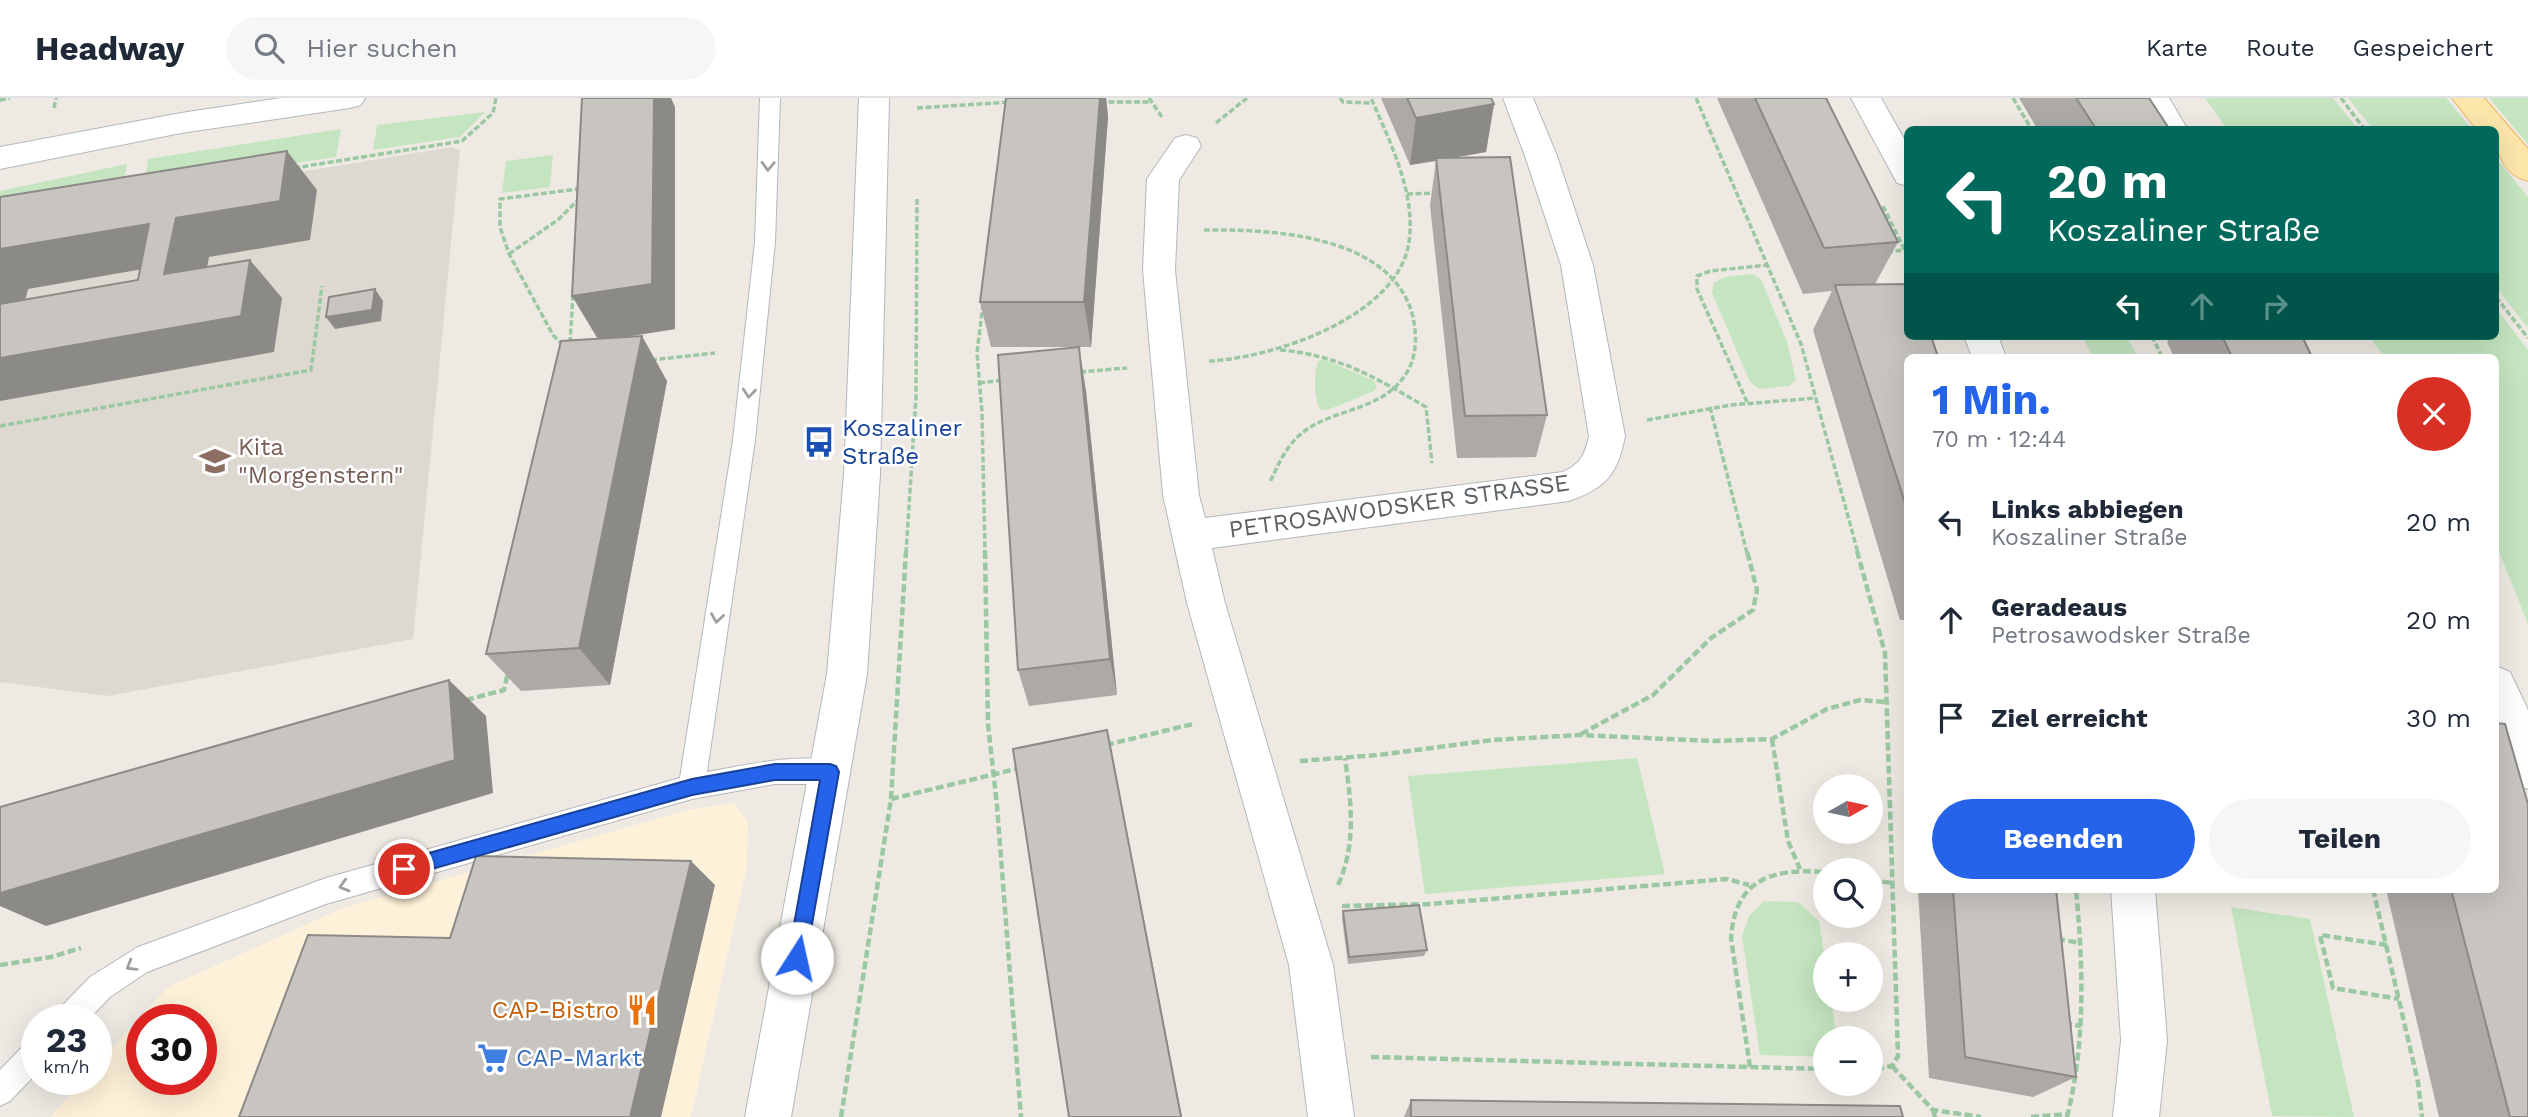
<!DOCTYPE html>
<html lang="de">
<meta charset="utf-8">
<style>
:root{--surface:#fff;--page:#f6f6f7;--text:#1f2937;--muted:#747a83;--line:#e0e1e3;--accent:#2563eb}
body{margin:0;font-family:"Work Sans",sans-serif;background:var(--page);color:var(--text);height:100vh;display:flex;flex-direction:column;font-size:26px;white-space:nowrap}
*{box-sizing:border-box;margin:0}
p{font-size:23px;color:var(--muted)}
.icon{flex:none;width:38px;height:38px;fill:none;stroke:currentColor;stroke-width:2;stroke-linecap:round;stroke-linejoin:round}
.map{position:relative;flex:1;overflow:hidden}
.panel{position:absolute;left:1904px;top:256px;width:595px;height:539px;display:flex;flex-direction:column;background:var(--surface);border-radius:10px;box-shadow:0 7px 28px #0002}
.panel>*{flex:none}
.top-card{position:absolute;left:1904px;top:28px;width:595px;height:214px;border-radius:10px;box-shadow:0 7px 28px #0002;background:#00695c;color:#fff;overflow:hidden}
.needle{width:46px;rotate:81deg}
.tools{position:absolute;left:1813px;top:676px;display:grid;gap:14px}
.tools a{display:grid;place-items:center;width:70px;height:70px;border-radius:50%;background:var(--surface);box-shadow:0 7px 28px #0002;font-size:35px}
.speed{position:absolute;left:21px;top:906px;display:flex;gap:14px;font-size:35px;font-weight:700;text-align:center}
.speed>*{display:grid;place-content:center;width:91px;height:91px;border-radius:50%;background:var(--surface);box-shadow:0 7px 28px #0002;line-height:1}
.speed small{font-size:18px;font-weight:400}
.speed .limit{border:10px solid #d22;background:#fff;color:#111}
.pin{position:absolute;display:grid;place-items:center;width:60px;height:60px;color:#fff;margin:-30px;border:4px solid #fff;border-radius:50%;box-shadow:0 2px 7px #0007}
.me{position:absolute;width:77px;margin:-38px;rotate:10deg;stroke-linejoin:round;filter:drop-shadow(0 0 5px #0008)}
.turn{display:flex;align-items:center;gap:24px;height:147px;padding:0 28px;font-size:32px}
.turn .icon{width:91px;height:91px;stroke-width:2.5}
.turn b{display:block;font-size:49px;line-height:60px}
.lanes{display:flex;align-items:center;height:66px;padding:0 28px;background:#0003;justify-content:center;gap:35px;direction:ltr}
.lanes .off{opacity:.35}
.round{display:grid;place-items:center;flex:none;width:74px;height:74px;border-radius:37px;background:var(--page)}
.overview{display:flex;align-items:center;justify-content:space-between;height:119px;padding:0 28px}
h1{font-size:42px;font-weight:700;line-height:52px;color:var(--accent)}
.cta{display:flex;gap:14px;margin-top:auto;padding:14px 28px}
.cta a{flex:1;height:80px;border-radius:42px;background:var(--accent);color:#fff;font-size:28px;font-weight:700;line-height:80px;text-align:center}
.cta a+a{background:var(--page);color:var(--text)}
ul{padding:0;list-style:none}
li{display:flex;align-items:center;gap:21px;height:98px;padding:0 28px}
li div{flex:1}
li b{display:block;font-size:26px}
li em{font-style:normal}
header{display:flex;align-items:center;gap:42px;box-sizing:border-box;height:98px;padding:0 35px;background:var(--surface);border-bottom:2px solid var(--line)}
header strong{font-size:33px}
nav{display:flex;gap:38px;margin-inline-start:auto;font-size:24px}
.search{width:490px;height:63px;background:var(--page);display:flex;align-items:center;gap:18px;box-sizing:border-box;padding:0 24px;border-radius:38px;color:var(--muted);font-size:26px}
.map>svg:first-child{display:block}
.commercial{fill:#fdf1d9;fill-rule:evenodd}
.education{fill:#ddd9d1}
.green{fill:#c4e5c0}
.lines{fill:none;stroke-linecap:round;stroke-linejoin:round}
.lane-casing{stroke:#b4b7ba;stroke-width:2}
.street-casing{stroke:#b4b7ba;stroke-width:2}
.primary-casing{stroke:#edb55d;stroke-width:2}
.path-far1{stroke:#9bc8a3;stroke-width:3.5;stroke-dasharray:6 2.5;stroke-linecap:butt}
.path{stroke:#9bc8a3;stroke-width:4.5;stroke-dasharray:8 3.5;stroke-linecap:butt}
.lane{fill:#fff;fill-rule:evenodd}
.street{fill:#fff;fill-rule:evenodd}
.primary{fill:#fce6aa;fill-rule:evenodd}
.wall{fill:#aca9a6}
.shaded-wall{fill:#8c8a87}
.building{fill:#c8c5c1;stroke:#8c8a87;stroke-width:2}
.oneway{stroke:#9da0a2}
.route{fill:#2563eb;stroke:#184099;stroke-width:2}
.labels{text-anchor:middle;dominant-baseline:central;stroke-width:5;stroke-linejoin:round;paint-order:stroke}
.transit-label{font-size:24px;fill:#164399;stroke:#fff;text-anchor:start}
.education-label{font-size:24px;fill:#785e54;stroke:#fff;text-anchor:start}
.street-label{font-size:24px;fill:#5b6064;stroke:#fff}
.food-label{font-size:24px;fill:#c56008;stroke:#fff;text-anchor:end}
.shop-label{font-size:24px;fill:#366cbe;stroke:#fff;text-anchor:start}
</style>
<header>
<strong>Headway</strong>
<div class="search"><svg class="icon" aria-label="search" viewBox="0 0 24 24"><circle cx="10" cy="10" r="6"/><path d="M15 15l6 6"/></svg>Hier suchen</div>
<nav><a>Karte</a><a>Route</a><a>Gespeichert</a></nav>
</header>
<div class="map">
<svg width="2528" height="1019" viewBox="0 0 2528 1019">
<rect width="100%" height="100%" fill="#eeeae3"/>
<path class="commercial" d="M734,705L748,724L747,769L691,1019H50L84,982H96V968L168,889L343,810L688,712ZM142,922H201V982H142Z"/>
<path class="education" d="M452,49L460,52L413,541L108,598L0,584V123Z"/>
<g class="green">
<path d="M2205,0H2333L2358,31H2227Z"/>
<path d="M2348,0H2446L2472,31H2373Z"/>
<path d="M2489,0H2528V46Z"/>
<path d="M485,14L460,39L373,52L377,27Z"/>
<path d="M341,31L336,59L144,88L148,61Z"/>
<path d="M553,57L550,89L502,95L506,63Z"/>
<path d="M2496,60L2528,99V230L2496,189Z"/>
<path d="M127,66L122,92L0,113V93Z"/>
<path d="M1752,176L1761,181L1787,244L1796,282L1789,288L1759,291L1750,284L1712,195L1714,185L1725,179Z"/>
<path d="M2496,210L2528,252V526L2496,446V259H2384L2369,238H2496Z"/>
<path d="M2082,238H2126L2138,259H2093Z"/>
<path d="M1326,262L1374,283L1377,288L1374,293L1330,311L1321,312C1313,302 1314,275 1318,263Z"/>
<path d="M1637,660L1665,776L1425,796L1408,678Z"/>
<path d="M1764,803L1798,804L1819,823L1825,861V901H1831L1837,940H1825V959L1760,957L1742,838L1749,818Z"/>
<path d="M2231,809L2310,821L2354,1019L2272,1018Z"/>
</g>
<g class="lines">
<defs>
<g id="lane">
<path d="M760,0H780L775,144L755,342L707,674C743,668 805,652 839,666L843,674L839,682L830,686H775L692,701L326,806L147,874L110,899L88,922H54L58,912L90,879L138,849L326,780L680,680L733,342L755,144Z"/>
<path d="M37,940V975L10,1003L0,1008V972L27,944Z"/>
</g>
<g id="street">
<path d="M281,0H365L361,7L350,10L181,35L0,71V49L181,15Z"/>
<path d="M859,0H889L880,377L867,576L791,1019H745L827,576L844,377Z"/>
<path d="M1503,0H1533L1557,58L1593,167L1625,338C1618,376 1606,390 1569,403L1212,450L1225,505L1333,867L1354,1019H1308L1289,867L1187,505L1163,397L1143,172L1147,81L1175,40L1186,37L1197,40L1201,48L1179,82L1175,172L1199,397L1205,420L1563,374C1581,365 1585,357 1589,338L1561,167L1525,58Z"/>
<path d="M1851,0H1881L1908,48V88L1897,85Z"/>
<path d="M2139,0H2169L2188,32H2157Z"/>
<path d="M1964,238H1998L2006,259H1972Z"/>
<path d="M2496,568L2510,574L2528,612V691L2513,685L2496,629Z"/>
<path d="M2111,791H2155L2167,942L2159,1019H2113L2121,942Z"/>
</g>
<path id="primary" d="M2452,0H2484L2528,51V83C2503,76 2496,55 2496,32H2477Z"/>
</defs>
<use href="#lane" class="lane-casing"/>
<use href="#street" class="street-casing"/>
<use href="#primary" class="primary-casing"/>
<g class="path-far1">
<path d="M1149,0L1162,19"/>
<path d="M1340,0L1343,4L1373,5"/>
<path d="M1696,0L1801,246L1858,455"/>
<path d="M2013,0L2032,32"/>
<path d="M2341,0L2365,32"/>
<path d="M0,2L10,0"/>
<path d="M1100,4H1149"/>
<path d="M54,10L56,0"/>
<path d="M917,10L1011,4"/>
<path d="M1216,25L1247,0"/>
<path d="M294,70L462,43L493,15L496,0"/>
<path d="M1407,96L1438,95"/>
<path d="M1883,108L1908,159"/>
<path d="M1204,132C1273,131 1393,137 1413,219C1418,243 1416,266 1400,284C1375,313 1330,312 1302,335C1286,348 1278,367 1270,384"/>
<path d="M1887,154L1904,152"/>
<path d="M509,156L559,121L578,102"/>
<path d="M2496,199L2528,240"/>
<path d="M983,206L977,255L982,315L985,455"/>
<path d="M2152,238L2162,259"/>
<path d="M570,245L573,195"/>
<path d="M563,247L553,237L509,156L500,129V101L578,91"/>
<path d="M1280,252C1339,257 1376,280 1426,309L1432,365"/>
<path d="M651,262L715,255"/>
<path d="M1209,263C1273,260 1398,219 1409,144C1416,95 1390,44 1371,0"/>
<path d="M1080,274L1127,270"/>
<path d="M979,285L1005,282"/>
<path d="M1747,304L1697,191V178L1710,173L1768,167"/>
<path d="M1710,309L1747,455"/>
<path d="M1647,322L1731,307L1816,300"/>
<path d="M0,328L311,272L322,188"/>
<path d="M906,455L916,299L917,101"/>
</g>
<g class="path">
<path d="M985,453L988,626L997,708L1021,1019"/>
<path d="M1857,453L1885,555L1898,958L1892,968L1871,972"/>
<path d="M466,602L504,592L508,574"/>
<path d="M1581,636L1653,597L1711,540L1753,512L1757,492L1747,453"/>
<path d="M1772,641L1788,743L1800,771"/>
<path d="M1106,647L1193,626"/>
<path d="M1300,663L1378,657L1492,642L1580,637L1713,643L1772,641L1827,611L1860,602L1886,604"/>
<path d="M891,701L1020,670"/>
<path d="M1871,782L1892,785"/>
<path d="M1338,787C1357,745 1351,704 1345,660"/>
<path d="M2373,791L2418,984L2422,1019"/>
<path d="M1342,808L1431,806L1727,781L1749,787"/>
<path d="M2057,841L2081,845"/>
<path d="M2387,847L2320,837L2333,890L2399,901"/>
<path d="M0,867L51,859L81,850"/>
<path d="M2064,925L2081,928"/>
<path d="M1371,959L1825,971"/>
<path d="M1892,968L1933,1012L1981,1019"/>
<path d="M1750,969L1731,840C1735,781 1772,770 1825,774"/>
<path d="M1933,1012L1935,1019"/>
<path d="M841,1019L891,701L906,453"/>
<path d="M2031,1019L2068,1016"/>
<path d="M2067,1019C2086,943 2083,868 2076,791"/>
</g>
<use href="#lane" class="lane"/>
<use href="#street" class="street"/>
<use href="#primary" class="primary"/>
</g>
<g class="wall">
<path d="M1006,0H1106L1108,19L1091,249H991L980,204Z"/>
<path d="M1381,0H1491L1494,6L1486,54L1452,60L1547,317L1536,359L1457,360L1430,107L1436,63L1410,67Z"/>
<path d="M1717,0H1826L1898,144L1875,186L1908,259V522H1900L1813,232L1832,193L1803,196Z"/>
<path d="M2019,0H2149L2170,32H2038Z"/>
<path d="M675,9V231L618,240L667,283L610,587L521,593L486,556L598,241Z"/>
<path d="M2172,238H2302L2312,259H2174L2167,244Z"/>
<path d="M1086,293L1117,597L1029,608L1018,572Z"/>
<path d="M1908,581V610L1906,583Z"/>
<path d="M1918,791H2056L2076,979L2033,999L1929,980Z"/>
<path d="M2386,791H2496L2528,1019H2439Z"/>
<path d="M1343,813L1427,852L1424,858L1348,866L1342,820Z"/>
<path d="M1411,1002L1903,1019H1404Z"/>
</g>
<g class="shaded-wall">
<path d="M654,0H671L675,9V231L599,243L572,198Z"/>
<path d="M1100,0H1106L1108,19L1091,249L1084,204Z"/>
<path d="M1494,6L1486,54L1410,67L1416,20Z"/>
<path d="M287,53L317,92L310,142L209,159L199,214L164,176L166,167L28,191L14,248L0,235V151L176,120Z"/>
<path d="M250,162L282,200L274,254L0,303V260Z"/>
<path d="M375,191L383,203L381,223L335,231L326,219Z"/>
<path d="M642,238L667,283L610,587L579,550Z"/>
<path d="M1079,249L1086,293L1117,597L1110,561Z"/>
<path d="M449,582L486,618L493,695L46,828L0,808V795Z"/>
<path d="M1107,632L1114,666L1182,1019H1181Z"/>
<path d="M691,763L715,787L661,1019H630Z"/>
</g>
<g class="building">
<path d="M582,0H654L652,186L572,198Z"/>
<path d="M1006,0H1100L1084,204H980Z"/>
<path d="M1407,0H1491L1494,6L1416,20Z"/>
<path d="M1755,0H1826L1898,144L1824,150Z"/>
<path d="M2076,0H2149L2170,32H2097Z"/>
<path d="M287,53L280,103L176,120L164,176L250,162L241,218L0,260V206L138,182L149,126L0,151V99Z"/>
<path d="M1510,59L1547,317L1465,318L1436,60Z"/>
<path d="M1908,186V238H1931L1938,259H1908V414L1835,187Z"/>
<path d="M375,191L372,212L326,219L329,199Z"/>
<path d="M642,238L579,550L486,556L561,243Z"/>
<path d="M2222,238H2302L2312,259H2232Z"/>
<path d="M1079,249L1110,561L1018,572L998,257Z"/>
<path d="M449,582L455,662L0,795V709Z"/>
<path d="M2496,625L2505,626L2528,706V1019H2510L2451,791H2496Z"/>
<path d="M1107,632L1181,1019H1069L1013,651Z"/>
<path d="M476,758L691,763L630,1019H239L308,837L450,840Z"/>
<path d="M1953,791H2056L2076,979L1965,959Z"/>
<path d="M1419,807L1427,852L1349,859L1343,813Z"/>
<path d="M1411,1002L1900,1008L1903,1019H1411Z"/>
</g>
<defs><path id="oneway-chevron" d="M-2-3.5L2.5 0L-2 3.5" fill="none" stroke-width="1.6" stroke-linecap="round" stroke-linejoin="round" transform="scale(1.75)"/></defs>
<g class="oneway">
<use href="#oneway-chevron" transform="translate(768 68) rotate(92)"/>
<use href="#oneway-chevron" transform="translate(749 295) rotate(96)"/>
<use href="#oneway-chevron" transform="translate(717 520) rotate(99)"/>
<use href="#oneway-chevron" transform="translate(344 788) rotate(164)"/>
<use href="#oneway-chevron" transform="translate(131 868) rotate(149)"/>
</g>
<path class="route" d="M775,666H830L836,668L839,674L806,860L803,866L797,869L790,866L788,860L820,682H775L692,697L404,779L398,776L395,771L398,765L404,762L692,681Z"/>
<defs>
<symbol id="bus-bare" viewBox="-9 -9 18 18"><path d="M-5-6H5V4H4V6H2V4H-2V6H-4V4H-5ZM-3.5-4V0h7V-4ZM-3.5 1.2v1.5H-2V1.2ZM2 1.2v1.5H3.5V1.2Z" fill="#1a4fb4" stroke="#fff" stroke-width="2.5" paint-order="stroke"/></symbol>
<symbol id="school-bare" viewBox="-9 -9 18 18"><path d="M0-5L7-2L0 1L-7-2ZM-4 1L0 2.5L4 1V4Q0 6-4 4Z" fill="#8d6e63" stroke="#fff" stroke-width="2.5" paint-order="stroke"/></symbol>
<symbol id="restaurant-bare" viewBox="-9 -9 18 18"><path d="M-5-6h1v4h1v-4h1v4h1v-4h1v5L-1.5 .5V6h-2V.5L-5-1ZM5-6V6H3V1.5H1.5Q1.5-4 5-6Z" fill="#e8710a" stroke="#fff" stroke-width="2.5" paint-order="stroke"/></symbol>
<symbol id="supermarket-bare" viewBox="-9 -9 18 18"><path d="M-6-5.5h2.5l.6 2H6L4.5 2H-2.5L-4.4-4H-6ZM-1.5 3.2a1.3 1.3 0 1 0 .1 0ZM3 3.2a1.3 1.3 0 1 0 .1 0Z" fill="#3f7fe0" stroke="#fff" stroke-width="2.5" paint-order="stroke"/></symbol>
</defs>
<g fill-rule="evenodd">
<use href="#bus-bare" x="797" y="322" width="44" height="44"/>
<use href="#school-bare" x="193" y="341" width="44" height="44"/>
<use href="#restaurant-bare" x="620" y="890" width="44" height="44"/>
<use href="#supermarket-bare" x="471" y="938" width="44" height="44"/>
</g>
<g class="labels">
<g class="transit-label">
<text x="842" y="330">Koszaliner<tspan x="842" dy="28">Straße</tspan></text>
</g>
<g class="education-label">
<text x="238" y="349">Kita<tspan x="238" dy="28">"Morgenstern"</tspan></text>
</g>
<g class="street-label">
<text transform="translate(1399 408) rotate(-8)">PETROSAWODSKER STRASSE</text>
</g>
<g class="food-label">
<text x="619" y="912">CAP-Bistro</text>
</g>
<g class="shop-label">
<text x="516" y="960">CAP-Markt</text>
</g>
</g>
</svg>
<div class="tools">
<a><svg class="needle" viewBox="-14 -14 28 28"><path d="M0-13l5 13h-10z" fill="#e53935"/><path d="M0 13l5-13h-10z" fill="#747a83"/></svg></a>
<a><svg class="icon" aria-label="search" viewBox="0 0 24 24"><circle cx="10" cy="10" r="6"/><path d="M15 15l6 6"/></svg></a>
<a>+</a>
<a>−</a>
</div>
<div class="speed"><div>23<small>km/h</small></div><div class="limit">30</div></div>
<div class="pin" style="left:404px;top:771px;background:#d93025"><svg class="icon" aria-label="arrive" viewBox="0 0 24 24"><path d="M6 21V4h12l-3 4 3 4H6"/></svg></div>
<svg class="me" style="left:797px;top:860px" viewBox="-20 -20 40 40"><circle r="19" fill="#fff"/><path d="M0-13L10 11 0 6-10 11z" fill="#2563eb"/></svg>
<div class="top-card">
<div class="turn"><svg class="icon" aria-label="left" viewBox="0 0 24 24"><path d="M17 20v-9H6M10 6l-5 5 5 5"/></svg><div><b>20 m</b>Koszaliner Straße</div></div>
<div class="lanes"><svg class="icon" aria-label="left" viewBox="0 0 24 24"><path d="M17 20v-9H6M10 6l-5 5 5 5"/></svg><svg class="icon off" aria-label="ahead" viewBox="0 0 24 24"><path d="M12 20V5M6 11l6-6 6 6"/></svg><svg class="icon off" aria-label="right" viewBox="0 0 24 24"><path d="M7 20v-9h11M14 6l5 5-5 5"/></svg></div>
</div>
<section class="panel">
<div class="overview"><div><h1>1 Min.</h1><p>70 m · 12:44</p></div><a class="round" style="background:#d93025;color:#fff"><svg class="icon" aria-label="close" viewBox="0 0 24 24"><path d="M6 6l12 12M18 6L6 18"/></svg></a></div>
<ul>
<li><svg class="icon" aria-label="left" viewBox="0 0 24 24"><path d="M17 20v-9H6M10 6l-5 5 5 5"/></svg><div><b>Links abbiegen</b><p>Koszaliner Straße</p></div><em>20 m</em></li>
<li><svg class="icon" aria-label="ahead" viewBox="0 0 24 24"><path d="M12 20V5M6 11l6-6 6 6"/></svg><div><b>Geradeaus</b><p>Petrosawodsker Straße</p></div><em>20 m</em></li>
<li><svg class="icon" aria-label="arrive" viewBox="0 0 24 24"><path d="M6 21V4h12l-3 4 3 4H6"/></svg><div><b>Ziel erreicht</b></div><em>30 m</em></li>
</ul>
<div class="cta"><a>Beenden</a><a>Teilen</a></div>
</section>
</div>
